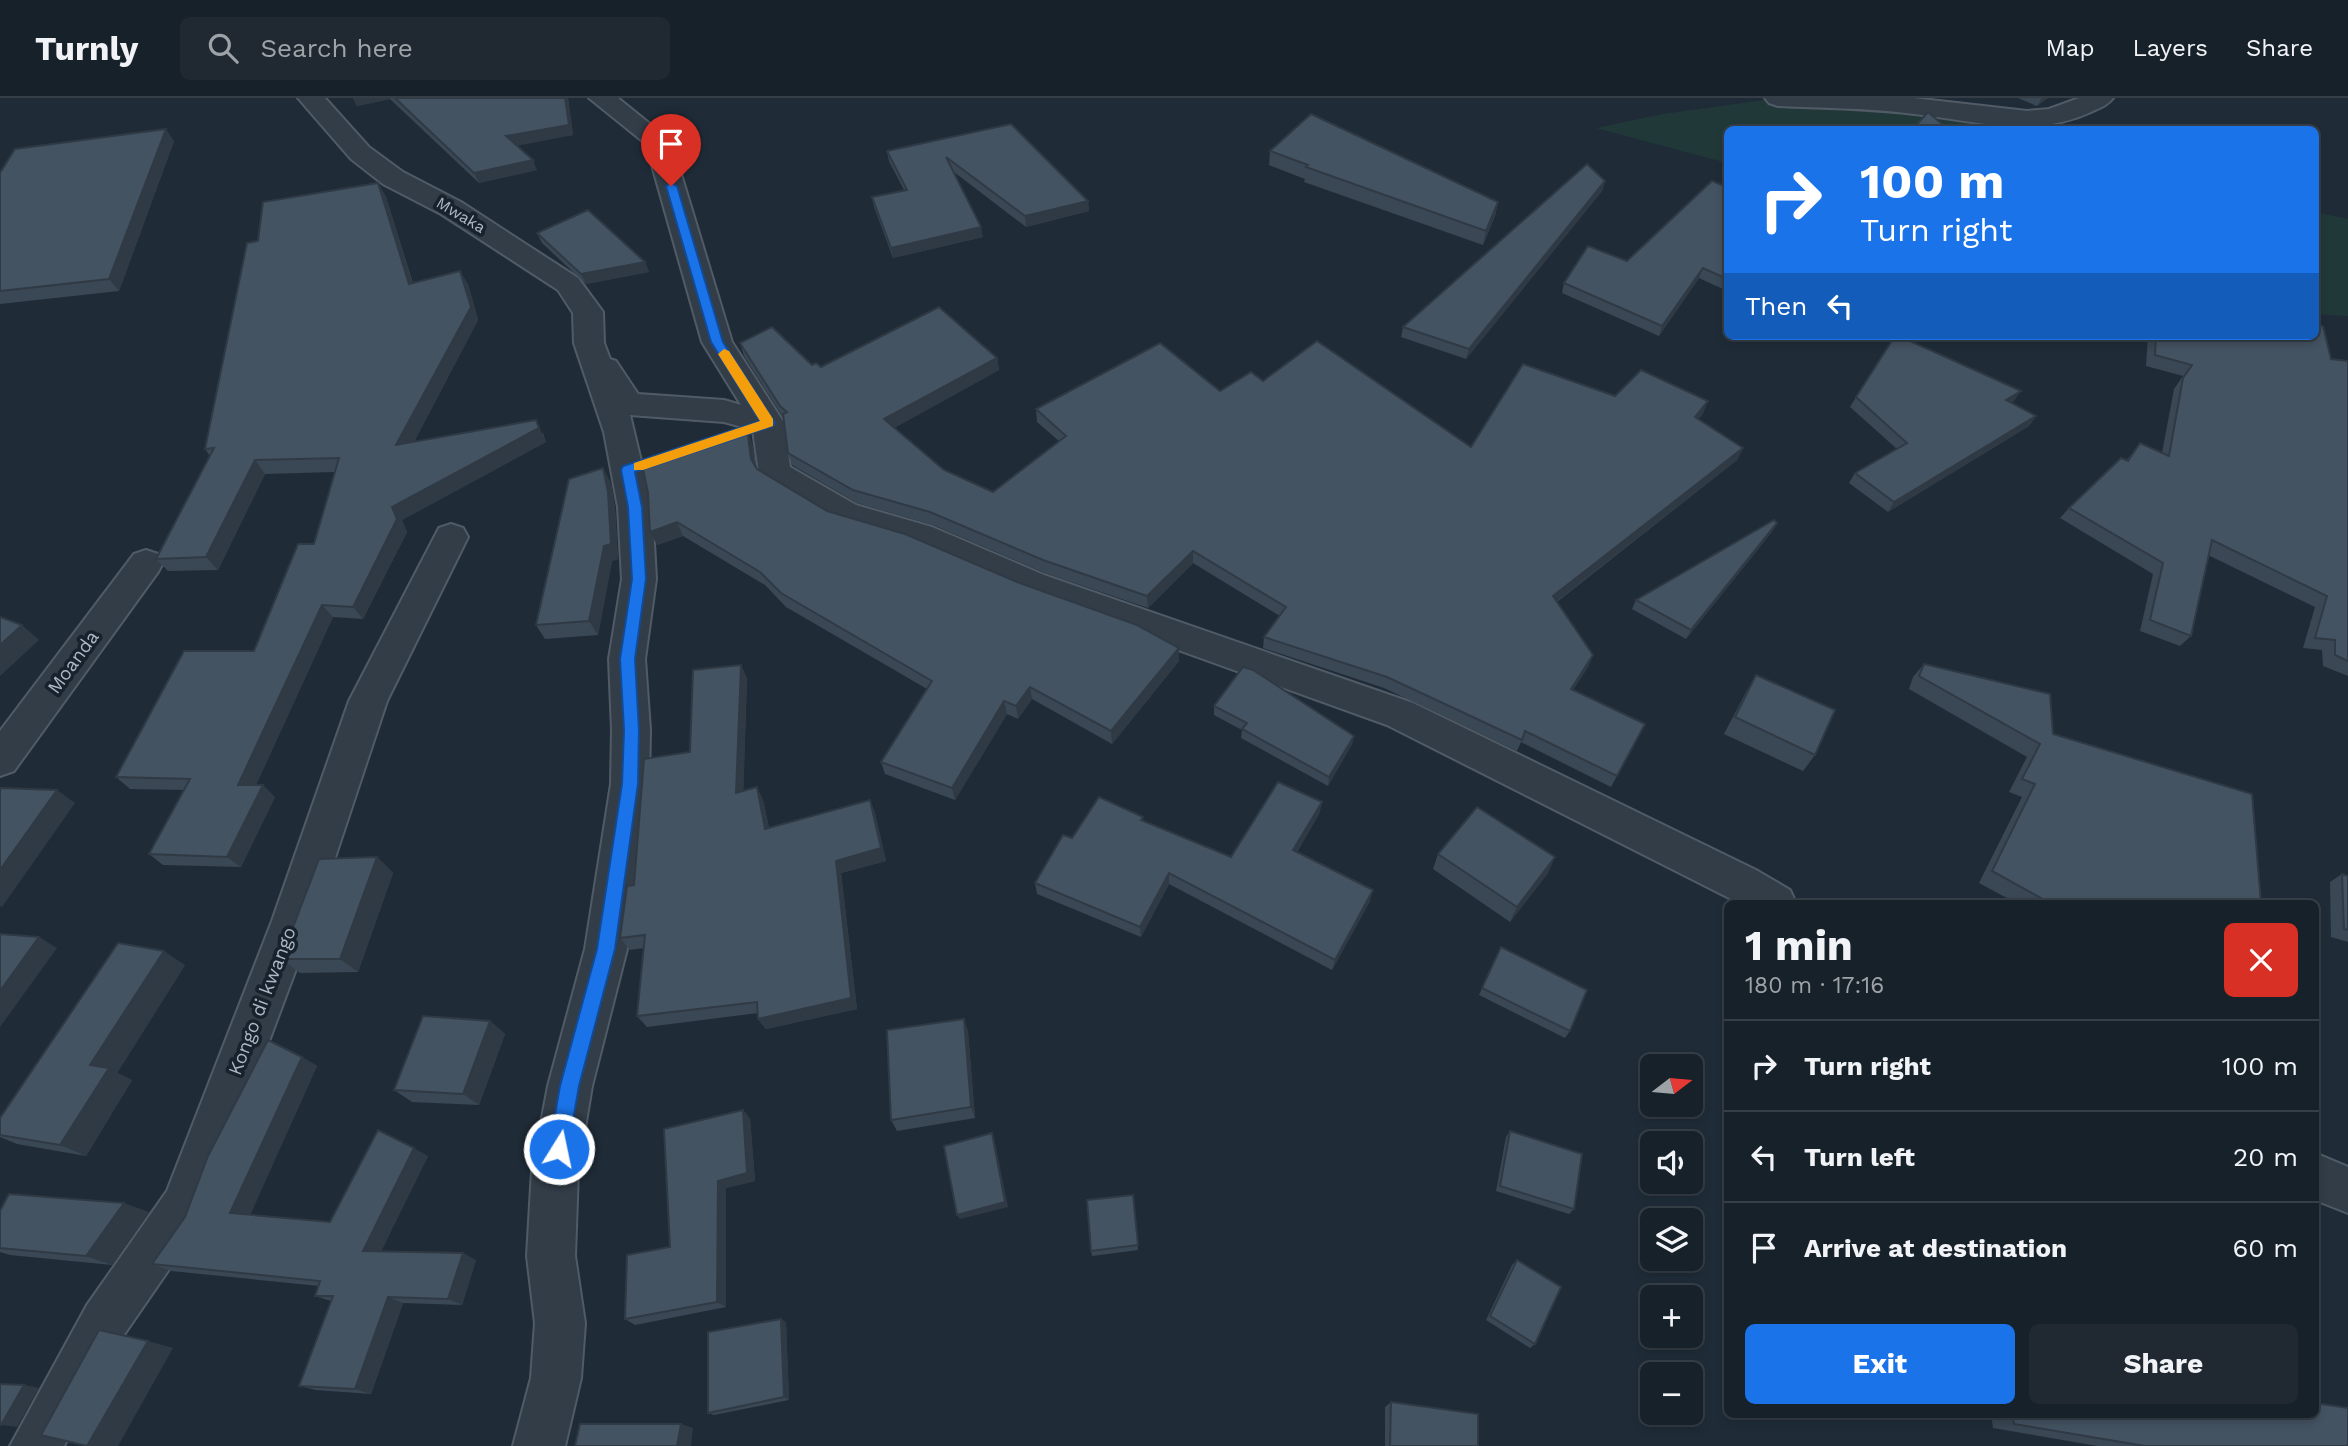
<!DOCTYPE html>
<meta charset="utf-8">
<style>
:root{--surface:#17212a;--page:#202932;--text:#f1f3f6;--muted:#9ea3a8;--line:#363e47;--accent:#1a73e8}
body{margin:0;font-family:"Work Sans",sans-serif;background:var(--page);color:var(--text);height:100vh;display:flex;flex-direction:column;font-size:26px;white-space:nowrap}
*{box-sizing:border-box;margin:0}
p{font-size:23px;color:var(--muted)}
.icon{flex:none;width:38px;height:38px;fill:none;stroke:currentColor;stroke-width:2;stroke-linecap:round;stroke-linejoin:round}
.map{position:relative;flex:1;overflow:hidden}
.drawer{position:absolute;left:1724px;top:802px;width:595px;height:518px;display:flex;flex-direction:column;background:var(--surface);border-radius:10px;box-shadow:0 4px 10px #0003,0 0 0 2px var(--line)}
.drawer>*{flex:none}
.hud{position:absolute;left:1724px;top:28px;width:595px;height:214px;border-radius:10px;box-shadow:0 4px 10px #0003,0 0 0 2px var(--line);background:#1a73e8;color:#fff;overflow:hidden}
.needle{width:46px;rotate:74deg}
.fabs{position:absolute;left:1640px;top:956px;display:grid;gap:14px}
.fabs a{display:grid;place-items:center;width:63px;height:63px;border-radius:10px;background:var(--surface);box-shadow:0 4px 10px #0003,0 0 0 2px var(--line);font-size:35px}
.pin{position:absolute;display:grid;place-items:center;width:60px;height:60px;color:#fff;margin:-72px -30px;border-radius:50% 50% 50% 0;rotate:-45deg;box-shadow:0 0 7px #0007}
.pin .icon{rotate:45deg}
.me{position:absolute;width:77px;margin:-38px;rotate:10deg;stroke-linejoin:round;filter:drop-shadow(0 0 5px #0008)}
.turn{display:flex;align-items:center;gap:24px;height:147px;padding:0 21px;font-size:32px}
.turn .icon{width:91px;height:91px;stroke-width:2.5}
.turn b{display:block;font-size:49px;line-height:60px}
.then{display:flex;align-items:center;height:66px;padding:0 21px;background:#0003;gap:14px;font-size:26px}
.round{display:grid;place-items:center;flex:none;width:74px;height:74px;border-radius:10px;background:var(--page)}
.overview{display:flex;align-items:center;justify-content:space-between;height:119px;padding:0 21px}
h1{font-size:42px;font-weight:700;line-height:52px}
.button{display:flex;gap:14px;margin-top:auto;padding:14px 21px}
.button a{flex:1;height:80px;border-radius:10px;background:var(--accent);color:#fff;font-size:28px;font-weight:700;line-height:80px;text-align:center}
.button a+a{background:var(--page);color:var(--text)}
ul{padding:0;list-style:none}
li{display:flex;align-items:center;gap:21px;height:91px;padding:0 21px;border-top:2px solid var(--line)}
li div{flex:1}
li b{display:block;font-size:26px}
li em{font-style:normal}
header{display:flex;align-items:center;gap:42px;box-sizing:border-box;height:98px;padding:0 35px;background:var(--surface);border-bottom:2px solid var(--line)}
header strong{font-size:33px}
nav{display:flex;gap:38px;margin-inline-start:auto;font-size:24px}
.search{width:490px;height:63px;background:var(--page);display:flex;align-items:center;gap:18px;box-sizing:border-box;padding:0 24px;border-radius:10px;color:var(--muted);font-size:26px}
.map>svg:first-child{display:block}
.green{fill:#213839}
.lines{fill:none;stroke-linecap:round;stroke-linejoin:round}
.minor-casing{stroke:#505b66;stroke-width:4}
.minor{fill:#323d48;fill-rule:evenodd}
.wall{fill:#3a4754}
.shaded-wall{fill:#303a45}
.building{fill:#445362;stroke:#303a45;stroke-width:2}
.route{fill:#1a73e8;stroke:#114b97;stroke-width:2}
.slow{fill:#f59e0b}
.labels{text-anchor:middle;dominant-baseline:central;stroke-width:7;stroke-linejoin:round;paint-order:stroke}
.far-street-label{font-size:16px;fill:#acb8c5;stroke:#18222c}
.street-label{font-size:19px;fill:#acb8c5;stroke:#18222c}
</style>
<header>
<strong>Turnly</strong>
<div class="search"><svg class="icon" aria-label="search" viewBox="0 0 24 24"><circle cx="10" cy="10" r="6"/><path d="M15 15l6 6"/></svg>Search here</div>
<nav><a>Map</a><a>Layers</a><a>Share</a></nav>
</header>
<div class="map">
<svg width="2348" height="1348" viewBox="0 0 2348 1348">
<rect width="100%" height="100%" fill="#1f2c38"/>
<g class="green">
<path d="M1779,0L2047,20L2057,31L1727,32V65L1596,30L1663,16Z"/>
<path d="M2315,114L2348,121V218L2315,216Z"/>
</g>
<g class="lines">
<defs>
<g id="minor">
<path d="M298,0H325L369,49L403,74L461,104L578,180L603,214L604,245L610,261L616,263L638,296L724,302L741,307L702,244L646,46L589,0H618L671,43L732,244L784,325L790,369L856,407L932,429L1044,477L1413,605L1756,772L1790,792L1796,805H1739L1387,627L1020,495L909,447L833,425L763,383L759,375L753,332L724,324L630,317L652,409L656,481L645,561L650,632L649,686L627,851L592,988L578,1072L575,1158L585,1225L581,1280L565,1348H513L531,1280L535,1225L527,1158L532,1072L548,988L585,851L611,686L612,632L609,561L622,481L618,409L604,334L574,245L573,215L558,192L441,116L383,86L351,61Z"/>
<path d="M1765,0H1913L2027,13L2049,11L2079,0H2113C2107,8 2099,10 2091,14C2031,42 1968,21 1906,15C1864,10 1821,10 1778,8L1769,5Z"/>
<path d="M451,426L463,430L468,439L387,603L314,823L201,1125L121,1241L64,1348H10L87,1207L167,1093L272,823L349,603L439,430Z"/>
<path d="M146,452L158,456L163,465L158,474L14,673L0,678V633L134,456Z"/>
<path d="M2315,1055L2348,1069V1115L2315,1102Z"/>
</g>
</defs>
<use href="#minor" class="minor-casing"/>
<use href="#minor" class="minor"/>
</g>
<g class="wall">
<path d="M353,0H568L573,37L516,47L537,72L479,85L390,1L357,8Z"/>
<path d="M2018,0H2048L2037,8Z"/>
<path d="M1011,26L1088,103L1089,113L1026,129L954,74L983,139L893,160L874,109L872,99L904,92L889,63L887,53Z"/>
<path d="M174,43L119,193L0,206V75Z"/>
<path d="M1270,53L1498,104L1495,118L1483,147L1304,84L1305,81L1269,67Z"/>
<path d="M1605,83L1602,93L1466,261L1401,239L1403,229Z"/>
<path d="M378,85L386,99L413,185L468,186L478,222L414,344L543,335L546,344L402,422L407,434L363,521L333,519L256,687L275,699L241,769L163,767L149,756L184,692L130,691L116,679L254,553L314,446L335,374L265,376L218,472L168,473L156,461L210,358L205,351L258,143Z"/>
<path d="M1727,89V193L1699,180L1659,238L1562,195L1564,185L1627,163Z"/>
<path d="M537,135L645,164L649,174L586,186L542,145Z"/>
<path d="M2148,238H2315L2331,261L2348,263V578L2323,568L2322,552L2303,550L2315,509L2208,457L2191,538L2180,548L2140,533L2153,476L2060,420L2069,410L2126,363L2140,345L2162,355L2174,291L2183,278L2146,268Z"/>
<path d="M740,245L812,267L821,269L997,260L999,272L894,330L944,372L993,394L1059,343L1037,324L1036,311L1220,293L1263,283L1471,349L1615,298L1703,316L1698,321L1743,350L1737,362L1557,504L1593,557L1588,569L1573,592L1645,626L1611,689L1521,644L1517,653L1384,590L1263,550L1264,539L1280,518L1193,465L1148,510L1045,475L933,427L857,405L792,367L788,355L783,319L744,258Z"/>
<path d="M1856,299L2014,303L2011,305L2036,318L2029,328L1888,414L1849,385L1855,375L1897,351L1850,309Z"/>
<path d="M752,345L757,371L827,413L1017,484L1179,550V563L1112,646L1032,601L1018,621L1007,616L955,702L885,676L881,664L927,591L786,509L765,487L683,438L657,447Z"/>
<path d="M611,385L615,409L618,461L612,463L598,537L545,541L536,527Z"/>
<path d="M1777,425L1771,435L1686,541L1632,511L1636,502Z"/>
<path d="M1924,566L2053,636L2261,805H2016L1979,785L2022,699L2009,694L2027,659L1909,591L1913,579Z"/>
<path d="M741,567L747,581L743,693L763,702L769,730L870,702L875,715L886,763L841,775L857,911L766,931L758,921V915L647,929L637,918L644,850L630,852L620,840L690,654Z"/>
<path d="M1756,577L1815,657L1803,673L1724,636L1746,594Z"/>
<path d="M1214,608L1354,638L1352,646L1328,688L1241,640L1242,632L1214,617Z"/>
<path d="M1322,704L1319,716L1297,754L1370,803L1332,872L1169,786L1141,839L1037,796L1035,785L1072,740L1143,719V723L1231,759Z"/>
<path d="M1438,756L1548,775L1510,824L1433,771Z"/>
<path d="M377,759L393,775L358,874L300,875L281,861Z"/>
<path d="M2342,776L2348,778V844L2331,839L2330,784Z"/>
<path d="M1501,849L1570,933L1565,940L1479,897Z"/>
<path d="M185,867L117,975L132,982L86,1058L17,1046L0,1039V1020Z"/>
<path d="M964,921L968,934L975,1020L897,1033L891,1022Z"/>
<path d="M490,923L505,936L479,1007L412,1004L394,992Z"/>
<path d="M302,959L317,968L250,1116L330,1124L428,1058L381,1153L476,1162L462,1207L403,1205L371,1296L316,1292L299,1288L331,1203L315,1198L319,1188L171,1173L152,1166Z"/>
<path d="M743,1012L750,1021L755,1083L726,1090V1209L635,1227L625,1221L670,1149Z"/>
<path d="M1510,1033L1574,1111L1569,1116L1496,1093L1506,1039Z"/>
<path d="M1133,1097L1138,1152L1092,1158L1091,1153Z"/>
<path d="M0,1113L149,1114L112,1167L10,1157L0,1154Z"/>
<path d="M1517,1162L1535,1246L1530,1250L1486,1222L1512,1167Z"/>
<path d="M786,1224L789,1302L714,1317L708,1315Z"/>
<path d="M1391,1304L1478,1348H1385V1309Z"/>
<path d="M1991,1316H2315L2348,1348H2097L1993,1330Z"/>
</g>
<g class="shaded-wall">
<path d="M353,0H390V1L357,8Z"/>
<path d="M565,0H568L573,37L511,49L506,38Z"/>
<path d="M2042,0H2048L2037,8Z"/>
<path d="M166,31L174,43L119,193L109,181Z"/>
<path d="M533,62L537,72L479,85L474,75Z"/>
<path d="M1605,83L1602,93L1466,261L1469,251Z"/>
<path d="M378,85L386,99L417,200L409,186Z"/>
<path d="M1088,103L1089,113L1026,129L1025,118Z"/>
<path d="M1498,104L1495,118L1483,147L1486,133Z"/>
<path d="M981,129L983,139L893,160L891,150Z"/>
<path d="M645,164L649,174L586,186L581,176Z"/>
<path d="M1703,170L1699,180L1659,238L1662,228Z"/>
<path d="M460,173L468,186L478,222L405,361L396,347Z"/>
<path d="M997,260L999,272L887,334L884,321Z"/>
<path d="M2021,293L2014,303L1999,312L2006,302Z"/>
<path d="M1708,303L1703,316L1689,332L1695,319Z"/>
<path d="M2036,318L2029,328L1888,414L1894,404Z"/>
<path d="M536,322L546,344L402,422L407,434L363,521L353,509L392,409Z"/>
<path d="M747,330L752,345L756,375L751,361Z"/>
<path d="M1743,350L1737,362L1548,510L1553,498Z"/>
<path d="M255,362L265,376L218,472L206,459Z"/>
<path d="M603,370L611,385L615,409L618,461L612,463L598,537L589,523Z"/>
<path d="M677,424L683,438L657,447L650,434Z"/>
<path d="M1777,425L1771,435L1686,541L1691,532Z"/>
<path d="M1193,453V465L1148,510L1147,498Z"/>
<path d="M322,507L333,519L251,698L238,687Z"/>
<path d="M22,527L39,542L0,578V547Z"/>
<path d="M1179,550V563L1112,646L1111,633Z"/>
<path d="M1593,557L1588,569L1566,602L1571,591Z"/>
<path d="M741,567L747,581L743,707L736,695Z"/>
<path d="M1030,589L1032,601L1018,621L1016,608Z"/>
<path d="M1004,603L1007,616L955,702L952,690Z"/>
<path d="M1354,638L1352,646L1328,688L1329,679Z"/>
<path d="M263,687L275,699L241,769L227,759Z"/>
<path d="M757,689L763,702L772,743L765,731Z"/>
<path d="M57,692L75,705L2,809L0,808V772Z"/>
<path d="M870,702L875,715L886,763L841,775L857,911L766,931L758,921L836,763Z"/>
<path d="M1322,704L1319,716L1291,763L1293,752Z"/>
<path d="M377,759L393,775L358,874L340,861Z"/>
<path d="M1555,759L1548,775L1510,824L1517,809Z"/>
<path d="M1169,775V786L1141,839L1140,829Z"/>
<path d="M1373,792L1370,803L1332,872L1335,862Z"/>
<path d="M39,839L57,850L0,929V893Z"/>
<path d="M164,853L185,867L117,975L132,982L86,1058L60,1047L90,967Z"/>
<path d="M964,921L968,934L975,1020L971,1009Z"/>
<path d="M490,923L505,936L479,1007L463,996Z"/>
<path d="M302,959L317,968L248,1122L230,1115Z"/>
<path d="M743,1012L750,1021L755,1083L726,1090V1209L717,1204L718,1083Z"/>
<path d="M992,1035L994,1040L1008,1109L960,1121L957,1117Z"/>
<path d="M414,1050L428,1058L378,1160L363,1153Z"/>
<path d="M124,1105L149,1114L112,1167L86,1158Z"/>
<path d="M463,1155L476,1162L462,1207L448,1201Z"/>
<path d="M388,1199L403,1205L371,1296L355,1291Z"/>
<path d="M781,1221L786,1224L789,1302L784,1299Z"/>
<path d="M148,1243L173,1250L118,1348H87Z"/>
<path d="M24,1287L39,1290L17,1329L1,1327Z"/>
<path d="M681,1326L693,1330L691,1348H677Z"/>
</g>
<g class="building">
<path d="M395,0H565L569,27L506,38L533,62L474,75Z"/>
<path d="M1928,14L1949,32H1912Z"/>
<path d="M1311,16L1498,104L1486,133L1306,69L1308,67L1270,53Z"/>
<path d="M1011,26L1088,103L1025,118L946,59L981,129L891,150L872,99L907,92L887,53Z"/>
<path d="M166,31L109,181L0,193V75L15,51Z"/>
<path d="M1587,66L1605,83L1469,251L1403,229Z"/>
<path d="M1712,83L1727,89V181L1703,170L1662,228L1564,185L1588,148L1627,163Z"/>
<path d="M378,85L409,186L460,173L471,209L396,347L536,322L539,330L392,409L397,421L353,509L322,507L238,687H263L227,759L149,756L190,681L116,679L184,553H254L298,446H314L339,360L255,362L206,459L156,461L214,350L205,351L247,145L258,143L263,104Z"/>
<path d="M588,112L645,164L581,176L537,135Z"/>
<path d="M939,209L997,260L884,321L944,372L993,394L1066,338L1036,311L1160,245L1220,293L1251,274L1263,283L1317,243L1471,349L1523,266L1615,298L1641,272L1708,303L1695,319L1743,350L1553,498L1593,557L1571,591L1645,626L1617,678L1525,633L1522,642L1387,579L1264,539L1286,509L1193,453L1147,498L1043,462L930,414L853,392L788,355L783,316L787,314L780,308L740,245L772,229L812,267L816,265L821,269Z"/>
<path d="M2315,226L2323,228L2331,261L2348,263V563L2335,557V542L2315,540L2327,498L2212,442L2191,538L2150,522L2163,465L2069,410L2121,360L2128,363L2140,345L2169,358L2183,280L2192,267L2155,257L2156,238H2315Z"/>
<path d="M1895,238H1899L2021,293L2006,302L2036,318L1894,404L1855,375L1907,345L1856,299Z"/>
<path d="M747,330L751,361L757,371L827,413L905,436L1017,484L1137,527L1179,550L1111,633L1030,589L1016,608L1004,603L952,690L881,664L932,583L781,495L760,474L677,424L650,434L648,395L642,366Z"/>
<path d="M603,370L608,394L611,446L604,448L589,523L536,527L569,381Z"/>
<path d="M1774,422L1777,425L1691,532L1636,502Z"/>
<path d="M0,519L22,527L0,547Z"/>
<path d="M1924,566L2050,596L2053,636L2252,696L2261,805H2050L1992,773L2035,686L2022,681L2040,646L1919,578Z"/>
<path d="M741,567L736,695L757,689L765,731L870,702L881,750L836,763L851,900L758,921L757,904L637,918L645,837L620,840L627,788L634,787L644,661L690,654L693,572Z"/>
<path d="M1243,569L1253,572L1354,638L1329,679L1242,631L1247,625L1214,608Z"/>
<path d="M1756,577L1835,612L1815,657L1735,619Z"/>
<path d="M1278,684L1322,704L1293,752L1373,792L1335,862L1169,775L1140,829L1035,785L1063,737L1072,740L1099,699L1143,719L1141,722L1231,759Z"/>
<path d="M0,690L57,692L0,772Z"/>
<path d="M1477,709L1555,759L1517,809L1438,756Z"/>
<path d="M377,759L340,861H281L319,761Z"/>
<path d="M2342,776L2348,778V832L2344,831Z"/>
<path d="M0,836L39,839L0,893Z"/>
<path d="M118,845L164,853L90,967L109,970L60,1047L0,1037V1020Z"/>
<path d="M1501,849L1587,892L1570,933L1482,890Z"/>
<path d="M423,918L490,923L463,996L394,992Z"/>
<path d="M964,921L971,1009L891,1022L887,932Z"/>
<path d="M268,942L302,959L230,1115L330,1124L378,1032L414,1050L363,1153L463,1155L448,1201L388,1199L355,1291L299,1288L333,1198H315L320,1183L152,1166L185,1119L208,1058Z"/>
<path d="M743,1012L747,1075L718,1083L717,1204L625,1221L627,1157L670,1149L664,1031Z"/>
<path d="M1510,1033L1582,1056L1574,1111L1500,1088Z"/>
<path d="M992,1035L1005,1104L957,1117L944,1048Z"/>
<path d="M9,1096L124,1105L86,1158L0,1150V1113Z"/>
<path d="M1133,1097L1138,1147L1091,1153L1087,1102Z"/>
<path d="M1517,1162L1561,1189L1535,1246L1490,1218Z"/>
<path d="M781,1221L784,1299L708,1315V1234Z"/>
<path d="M99,1232L148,1243L87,1348L41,1337Z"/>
<path d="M0,1286L24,1287L1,1327H0Z"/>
<path d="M1391,1304L1478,1316V1348H1390Z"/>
<path d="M2315,1305L2348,1310V1348H2145L2014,1326L2012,1316H2315Z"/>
<path d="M580,1326H681L677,1348H575Z"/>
</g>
<path class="route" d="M671,85L677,88L723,244L775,325L773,328L635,374L642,409L646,481L635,561L639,632L638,686L615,851L579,988L568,1051L565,1057L559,1060L552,1057L549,1051L560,988L597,851L622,686L624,632L620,561L632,481L628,409L621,372L623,368L760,323L711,244L666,88Z"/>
<path class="slow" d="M724,251L729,253L773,321V328L643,372H634V365L760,323L718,256Z"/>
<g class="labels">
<g class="far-street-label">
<text transform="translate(461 117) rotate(31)">Mwaka</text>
</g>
<g class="street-label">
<text transform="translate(73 564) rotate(-54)">Moanda</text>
<text transform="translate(262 903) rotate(-69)">Kongo di kwango</text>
</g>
</g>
</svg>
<div class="fabs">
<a><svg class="needle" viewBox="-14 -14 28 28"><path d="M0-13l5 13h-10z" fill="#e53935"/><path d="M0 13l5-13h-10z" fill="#9ea3a8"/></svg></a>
<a><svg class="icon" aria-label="sound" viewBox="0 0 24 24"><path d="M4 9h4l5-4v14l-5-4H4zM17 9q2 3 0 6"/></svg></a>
<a><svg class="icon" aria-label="layers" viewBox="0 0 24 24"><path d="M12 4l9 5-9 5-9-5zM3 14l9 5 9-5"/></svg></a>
<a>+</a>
<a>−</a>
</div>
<div class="pin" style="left:671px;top:88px;background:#d93025"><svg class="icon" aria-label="arrive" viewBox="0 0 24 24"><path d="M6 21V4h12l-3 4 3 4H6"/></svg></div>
<svg class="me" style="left:559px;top:1051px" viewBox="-20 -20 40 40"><circle r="17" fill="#1a73e8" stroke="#fff" stroke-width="3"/><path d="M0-11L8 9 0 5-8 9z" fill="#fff"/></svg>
<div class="hud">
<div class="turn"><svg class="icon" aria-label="right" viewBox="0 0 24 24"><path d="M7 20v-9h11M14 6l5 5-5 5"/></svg><div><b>100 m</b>Turn right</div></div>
<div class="then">Then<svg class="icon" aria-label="left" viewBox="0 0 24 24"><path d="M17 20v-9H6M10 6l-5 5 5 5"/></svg></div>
</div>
<section class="drawer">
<div class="overview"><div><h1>1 min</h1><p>180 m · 17:16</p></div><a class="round" style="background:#d93025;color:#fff"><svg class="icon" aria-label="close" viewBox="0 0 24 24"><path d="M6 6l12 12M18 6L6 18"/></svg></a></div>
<ul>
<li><svg class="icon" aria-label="right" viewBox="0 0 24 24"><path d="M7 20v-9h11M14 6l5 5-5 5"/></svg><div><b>Turn right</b></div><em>100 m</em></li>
<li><svg class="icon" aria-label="left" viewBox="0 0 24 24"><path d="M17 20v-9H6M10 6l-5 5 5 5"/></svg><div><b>Turn left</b></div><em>20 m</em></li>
<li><svg class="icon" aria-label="arrive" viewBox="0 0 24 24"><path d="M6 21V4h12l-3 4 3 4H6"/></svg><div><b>Arrive at destination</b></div><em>60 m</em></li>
</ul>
<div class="button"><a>Exit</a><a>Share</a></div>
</section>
</div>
